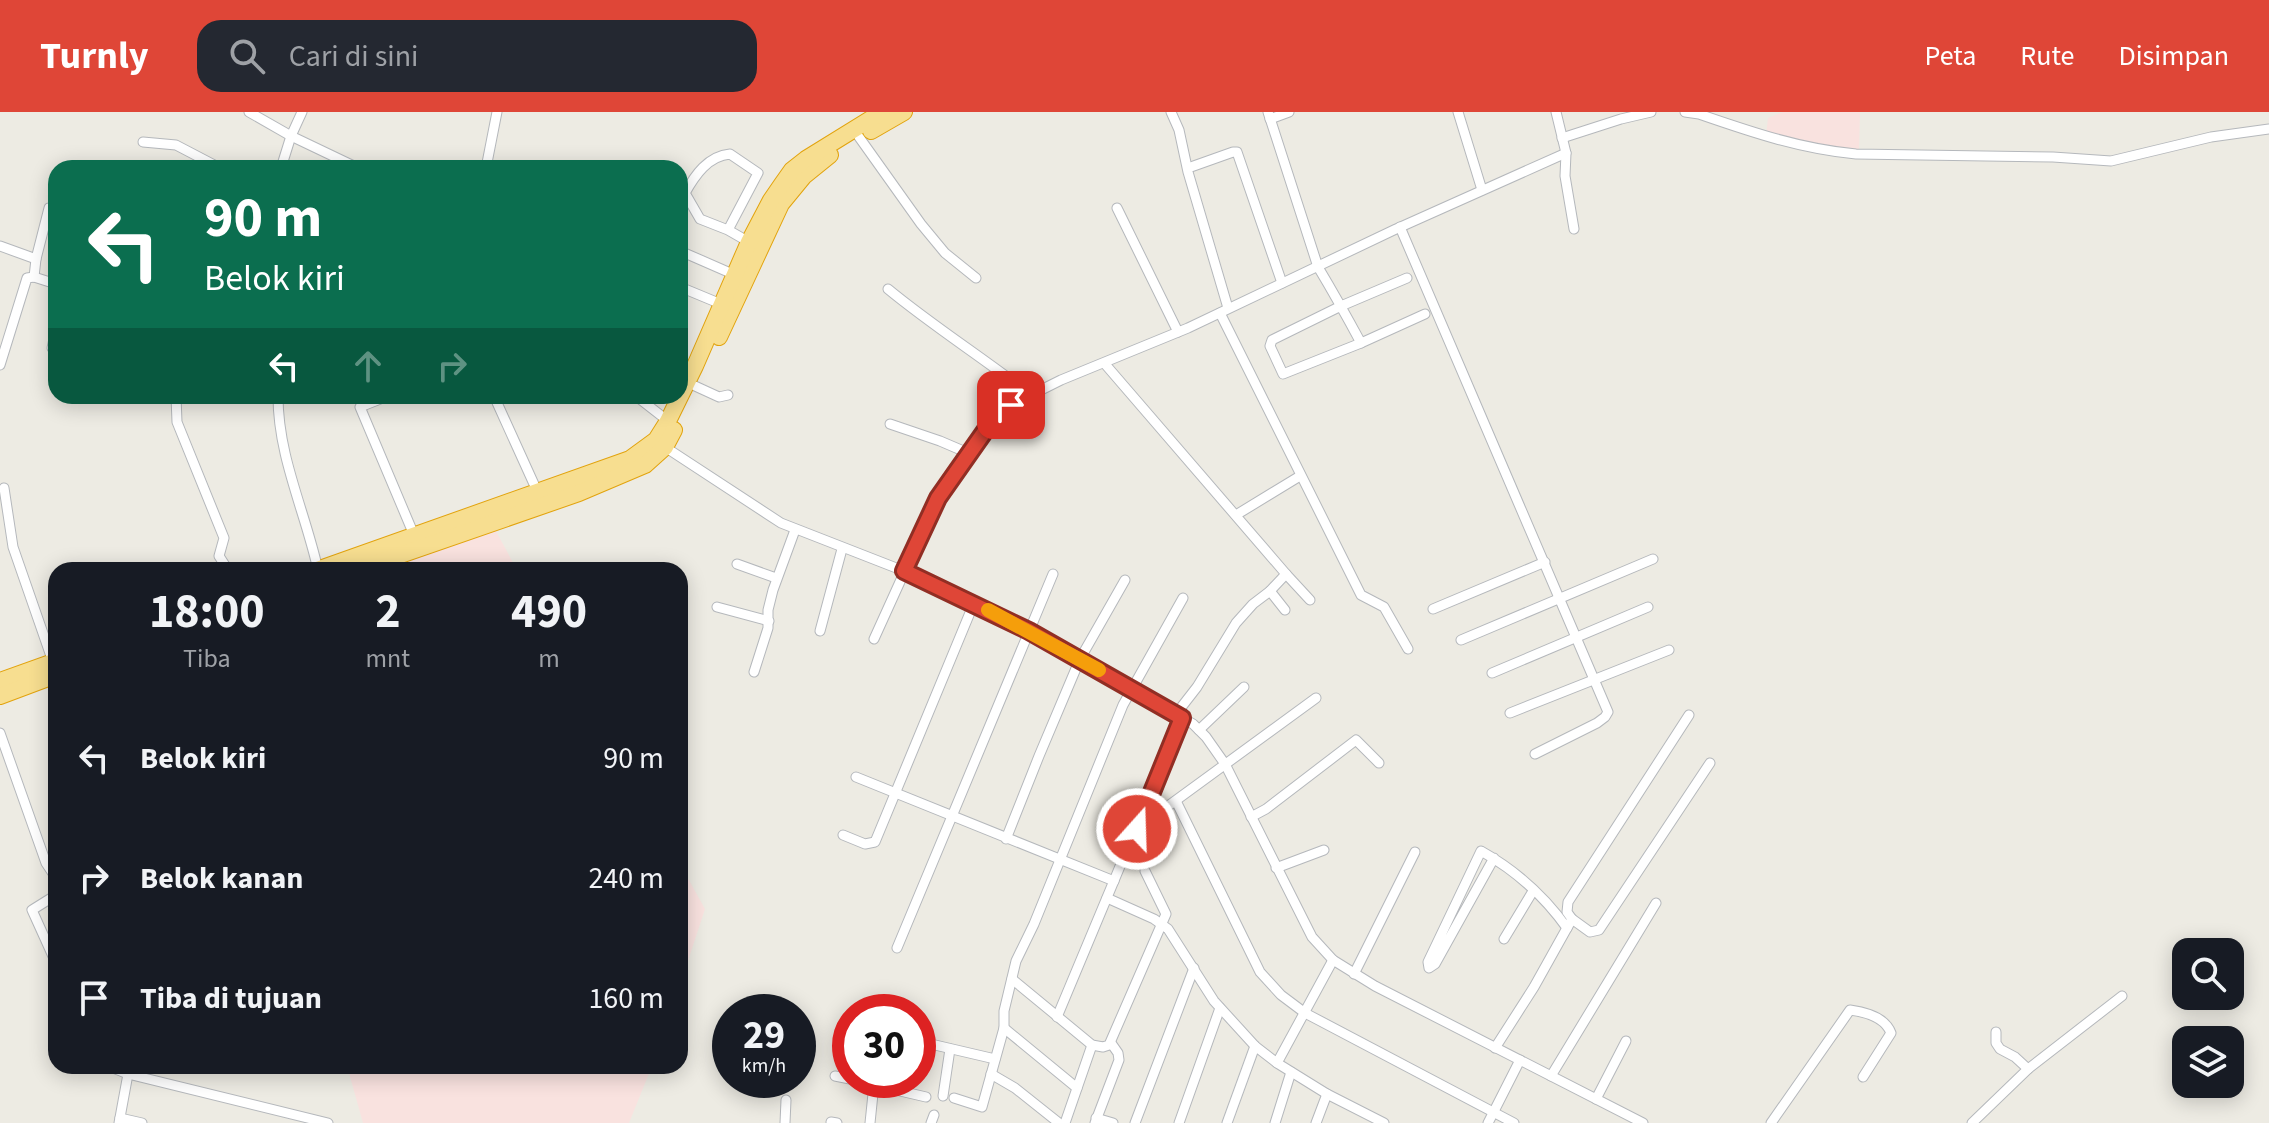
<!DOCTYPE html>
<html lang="id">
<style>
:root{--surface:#171b24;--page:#242831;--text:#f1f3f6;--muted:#9ea1a6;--accent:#df4637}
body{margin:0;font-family:"Source Sans 3",sans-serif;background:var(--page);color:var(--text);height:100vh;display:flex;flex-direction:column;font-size:30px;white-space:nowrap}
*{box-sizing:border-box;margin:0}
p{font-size:26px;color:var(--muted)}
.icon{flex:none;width:44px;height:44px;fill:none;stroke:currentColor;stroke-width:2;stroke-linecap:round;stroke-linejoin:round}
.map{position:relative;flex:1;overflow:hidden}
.details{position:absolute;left:48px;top:450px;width:640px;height:512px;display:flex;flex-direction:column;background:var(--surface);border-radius:24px;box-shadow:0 4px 20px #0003}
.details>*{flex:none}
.guide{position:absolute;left:48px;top:48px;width:640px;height:244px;border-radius:24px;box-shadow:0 4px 20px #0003;background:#0b6e4f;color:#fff;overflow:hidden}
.controls{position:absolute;left:2172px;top:826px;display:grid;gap:16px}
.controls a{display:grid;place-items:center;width:72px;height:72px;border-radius:16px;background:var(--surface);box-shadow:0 4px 20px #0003;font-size:40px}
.speed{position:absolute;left:712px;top:882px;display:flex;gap:16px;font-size:40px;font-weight:700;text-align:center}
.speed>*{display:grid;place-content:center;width:104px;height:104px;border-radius:50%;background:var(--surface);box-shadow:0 4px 20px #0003;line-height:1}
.speed small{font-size:20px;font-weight:400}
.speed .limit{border:12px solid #d22;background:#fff;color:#111}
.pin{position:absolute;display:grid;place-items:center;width:68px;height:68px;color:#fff;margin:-34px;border-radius:16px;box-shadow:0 4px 12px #0006}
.me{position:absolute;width:88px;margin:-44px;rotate:20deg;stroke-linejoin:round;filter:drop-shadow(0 0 6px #0008)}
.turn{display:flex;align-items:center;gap:28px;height:168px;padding:0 24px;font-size:36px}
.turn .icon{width:104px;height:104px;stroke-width:2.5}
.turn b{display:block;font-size:56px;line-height:68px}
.lanes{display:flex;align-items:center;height:76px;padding:0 24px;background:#0003;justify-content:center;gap:40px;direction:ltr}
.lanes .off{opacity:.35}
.eta{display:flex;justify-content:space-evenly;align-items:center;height:136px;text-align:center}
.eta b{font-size:48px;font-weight:700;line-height:56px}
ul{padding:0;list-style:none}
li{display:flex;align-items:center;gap:24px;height:120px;padding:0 24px}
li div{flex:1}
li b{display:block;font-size:30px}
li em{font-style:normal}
header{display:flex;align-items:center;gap:48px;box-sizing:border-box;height:112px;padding:0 40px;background:var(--accent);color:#fff}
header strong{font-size:38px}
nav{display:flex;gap:44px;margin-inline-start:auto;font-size:28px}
.search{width:560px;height:72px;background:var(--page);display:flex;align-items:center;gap:20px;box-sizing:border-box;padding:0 28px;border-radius:24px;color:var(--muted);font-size:30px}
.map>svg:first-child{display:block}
.medical{fill:#f9e2df}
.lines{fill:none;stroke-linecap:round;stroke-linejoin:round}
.street-casing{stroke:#b5b8bc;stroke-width:11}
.highway-casing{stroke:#e2a30d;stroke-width:18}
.street{stroke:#fff;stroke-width:9}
.highway{stroke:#f7de90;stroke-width:16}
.route-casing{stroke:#912e24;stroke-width:20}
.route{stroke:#df4637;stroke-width:14}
.slow{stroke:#f59e0b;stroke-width:14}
</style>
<header>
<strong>Turnly</strong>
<div class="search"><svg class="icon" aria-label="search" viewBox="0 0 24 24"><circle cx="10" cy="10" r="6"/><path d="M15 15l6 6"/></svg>Cari di sini</div>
<nav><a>Peta</a><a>Rute</a><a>Disimpan</a></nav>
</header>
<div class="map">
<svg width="2269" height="1011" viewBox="0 0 2269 1011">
<rect width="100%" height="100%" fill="#edebe3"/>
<g class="medical">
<path d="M1783,0H1860L1859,39L1766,23L1768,6Z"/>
<path d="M491,410L517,458H344Z"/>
<path d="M680,752L705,797L680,873Z"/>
<path d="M347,954H652L629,1011H363Z"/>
</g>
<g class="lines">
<defs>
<g id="street">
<path d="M249,0L291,24L358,56"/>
<path d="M1171,0L1179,18L1188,60L1228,196"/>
<path d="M1268,0L1318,155C1333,180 1347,205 1361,231L1283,262L1270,234L1272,228L1341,194L1407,166"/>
<path d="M1458,0L1482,78"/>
<path d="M1556,0L1566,41L1565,64L1574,117"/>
<path d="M1685,0L1699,2C1751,20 1801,37 1856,42L2053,45L2111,49L2211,25L2269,17"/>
<path d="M1270,7L1289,0"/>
<path d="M859,25L921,112L945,141L976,166"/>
<path d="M1562,26L1621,7L1651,0"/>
<path d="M143,30L176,33L220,56"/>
<path d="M281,56L291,24L302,0"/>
<path d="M486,56L497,0"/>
<path d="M1188,56L1233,40H1237L1282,171"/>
<path d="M1117,96L1178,220"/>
<path d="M1400,115L1608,600L1605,605L1597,611L1535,642"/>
<path d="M728,118L758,61L730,42C708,44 695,63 685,81L700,107L728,118L749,130"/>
<path d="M0,134L36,147"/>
<path d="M680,139L735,163"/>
<path d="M34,165L36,147L49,96H56"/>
<path d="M680,175L721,192"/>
<path d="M888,177C934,215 985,247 1032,284"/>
<path d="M1220,201L1361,483L1384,495L1408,537"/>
<path d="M1361,231L1425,202"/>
<path d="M52,236L56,218"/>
<path d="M1105,252L1286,462L1270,479"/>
<path d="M0,253L27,166L34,165L56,172"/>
<path d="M695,274L719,285L728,283"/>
<path d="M176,284L177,310L224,426L219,444L228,458"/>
<path d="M278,284C278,345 305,399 318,458"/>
<path d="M388,284L360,295L414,423"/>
<path d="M494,284L538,381"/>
<path d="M636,284L668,309"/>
<path d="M890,312L940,329L968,341"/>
<path d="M665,335L781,411L904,459L974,491L1057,534L1193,612L1206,625L1225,652L1312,825L1333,848L1375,874L1643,1011"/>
<path d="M4,376L13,435L53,550"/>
<path d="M1236,403L1300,364"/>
<path d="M737,452L776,466"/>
<path d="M1286,462L1310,488"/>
<path d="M717,495L769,509"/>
<path d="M1433,497L1545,450"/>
<path d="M820,519L842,437"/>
<path d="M874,527L938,386L992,309L1011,293L1061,268L1188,216L1396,117L1566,41"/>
<path d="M1461,528L1653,447"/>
<path d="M754,560L768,516V498L773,478L795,418"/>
<path d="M1492,561L1648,495"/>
<path d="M1510,601L1669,538"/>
<path d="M1176,602L1197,575L1236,511L1253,492L1270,479L1285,498"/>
<path d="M1199,618L1244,575"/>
<path d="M0,621L46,751L56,766"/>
<path d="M856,665L1114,769"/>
<path d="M1176,689L1260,860L1281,883L1305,901L1514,1011"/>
<path d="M1251,705L1266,697L1356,628L1379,651"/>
<path d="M1138,716L1316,586"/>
<path d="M843,723L865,732L875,730L974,491"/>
<path d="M1006,727L1039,644L1080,547L1125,468"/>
<path d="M1494,746L1435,852L1429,856L1428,850L1481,739C1515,758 1545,785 1567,816"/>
<path d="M1276,756L1324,738"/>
<path d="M56,783L32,798L56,851"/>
<path d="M1107,786L1154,807L1168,817L1214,889L1255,934L1277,951L1333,848"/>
<path d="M1572,807L1567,800L1568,790L1689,603"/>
<path d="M1504,827L1533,779"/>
<path d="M897,836L1053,462"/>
<path d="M1354,862L1415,740"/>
<path d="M1012,867L1092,933L1103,935L1109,933L1166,802L1145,759"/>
<path d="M1057,905L1182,606"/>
<path d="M1004,916L1077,976"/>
<path d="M1996,920V931L2000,937L2015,945L2028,957"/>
<path d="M918,929L995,947"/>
<path d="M1495,936L1534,875L1572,807L1590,820L1599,818L1710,651"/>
<path d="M1277,951L1327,982L1384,1011"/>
<path d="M108,954L128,962L328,1011"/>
<path d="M991,962L1015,976L1059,1011"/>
<path d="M835,964L850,967"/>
<path d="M1551,964L1656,791"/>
<path d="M853,968L926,985"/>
<path d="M943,984L950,937"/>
<path d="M954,986L982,995L1004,916V899L1016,849L1034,812L1123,593L1183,486"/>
<path d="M1596,987L1626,929"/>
<path d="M120,1006L142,1011"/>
<path d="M1096,1006L1113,1011"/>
<path d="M831,1010L837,1011"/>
<path d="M119,1011L128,962"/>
<path d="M785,1011L786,988"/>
<path d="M870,1011L874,972"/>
<path d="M931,1011L934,1003"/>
<path d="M1065,1011L1092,933"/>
<path d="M1095,1011L1119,948L1118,941L1111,931"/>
<path d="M1135,1011L1194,856"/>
<path d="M1179,1011L1220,896"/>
<path d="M1227,1011L1255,934"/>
<path d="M1275,1011L1291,960"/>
<path d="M1316,1011L1327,982"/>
<path d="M1488,1011L1520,948"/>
<path d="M1771,1011L1850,898C1865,900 1885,905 1891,921L1863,965"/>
<path d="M1972,1011L2028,957L2122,884"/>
</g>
<g id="highway">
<path d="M871,19L904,0"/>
<path d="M719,225L781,92L804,64L830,43"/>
<path d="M317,458L630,347L656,328L668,309L695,254L749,130L771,88L782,72L792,58L806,47L882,0"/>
<path d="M357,458L579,381L645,353L665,335L674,318"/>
<path d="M0,569L56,549"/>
<path d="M0,584L56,563"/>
</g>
</defs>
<use href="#street" class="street-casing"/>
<use href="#highway" class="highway-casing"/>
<use href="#street" class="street"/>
<use href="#highway" class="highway"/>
</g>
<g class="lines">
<defs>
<path id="route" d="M1011,293L992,309L938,386L904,459L1029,519L1182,606L1137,717"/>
</defs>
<use href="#route" class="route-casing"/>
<use href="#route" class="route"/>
<path class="slow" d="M988,498L1099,558"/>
</g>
</svg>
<div class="controls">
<a><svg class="icon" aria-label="search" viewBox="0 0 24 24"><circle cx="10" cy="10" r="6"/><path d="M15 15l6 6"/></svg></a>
<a><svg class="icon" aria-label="layers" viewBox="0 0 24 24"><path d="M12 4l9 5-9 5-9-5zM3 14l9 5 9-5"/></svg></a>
</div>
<div class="speed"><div>29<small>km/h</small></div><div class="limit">30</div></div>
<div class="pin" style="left:1011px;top:293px;background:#d93025"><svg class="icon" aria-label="arrive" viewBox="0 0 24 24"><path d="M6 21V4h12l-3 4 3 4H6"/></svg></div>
<svg class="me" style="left:1137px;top:717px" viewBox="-20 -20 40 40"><circle r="17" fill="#df4637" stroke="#fff" stroke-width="3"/><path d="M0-11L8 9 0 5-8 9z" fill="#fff"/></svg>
<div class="guide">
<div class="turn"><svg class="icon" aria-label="left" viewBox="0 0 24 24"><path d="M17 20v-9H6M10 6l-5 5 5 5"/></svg><div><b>90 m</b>Belok kiri</div></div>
<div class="lanes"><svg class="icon" aria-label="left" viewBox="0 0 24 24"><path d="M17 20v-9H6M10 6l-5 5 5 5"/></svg><svg class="icon off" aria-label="ahead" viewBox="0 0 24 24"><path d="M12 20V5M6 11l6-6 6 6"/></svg><svg class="icon off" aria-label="right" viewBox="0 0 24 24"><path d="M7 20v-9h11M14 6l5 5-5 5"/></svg></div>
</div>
<section class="details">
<div class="eta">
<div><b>18:00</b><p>Tiba</p></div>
<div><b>2</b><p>mnt</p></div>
<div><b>490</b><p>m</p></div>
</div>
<ul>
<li><svg class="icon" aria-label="left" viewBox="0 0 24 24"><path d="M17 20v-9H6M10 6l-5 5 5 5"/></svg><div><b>Belok kiri</b></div><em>90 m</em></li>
<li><svg class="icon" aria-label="right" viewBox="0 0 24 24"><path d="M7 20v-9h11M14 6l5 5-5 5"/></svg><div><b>Belok kanan</b></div><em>240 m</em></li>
<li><svg class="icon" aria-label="arrive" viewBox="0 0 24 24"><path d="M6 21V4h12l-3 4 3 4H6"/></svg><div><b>Tiba di tujuan</b></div><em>160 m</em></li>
</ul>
</section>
</div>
